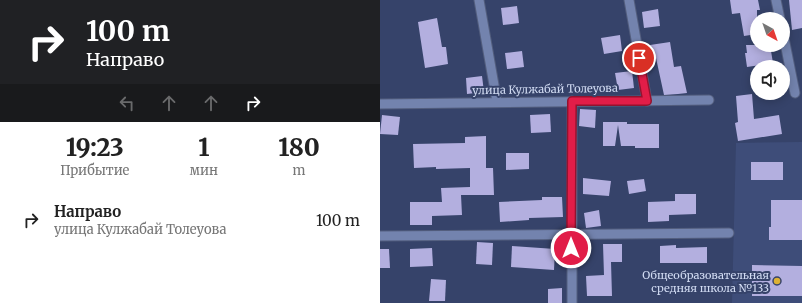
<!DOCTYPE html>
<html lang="ru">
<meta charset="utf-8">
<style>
:root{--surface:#fff;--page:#f6f6f6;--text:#222;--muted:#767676}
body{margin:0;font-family:Merriweather,serif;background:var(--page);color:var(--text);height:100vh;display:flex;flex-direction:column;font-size:15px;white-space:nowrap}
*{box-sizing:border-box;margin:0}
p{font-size:13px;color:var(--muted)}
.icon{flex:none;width:22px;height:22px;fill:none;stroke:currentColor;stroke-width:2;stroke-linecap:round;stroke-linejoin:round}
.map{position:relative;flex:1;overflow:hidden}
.sheet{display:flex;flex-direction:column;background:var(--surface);width:380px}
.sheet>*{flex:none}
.top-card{background:#202124;color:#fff;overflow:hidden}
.needle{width:26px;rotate:140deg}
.buttons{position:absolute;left:370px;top:12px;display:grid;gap:8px}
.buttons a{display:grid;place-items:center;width:40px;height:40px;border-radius:50%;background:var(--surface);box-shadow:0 2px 10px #0003;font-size:20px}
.pin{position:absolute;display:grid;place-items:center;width:34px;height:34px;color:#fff;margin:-17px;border:2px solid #fff;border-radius:50%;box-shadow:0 1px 4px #0007}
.me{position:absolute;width:44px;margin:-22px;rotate:0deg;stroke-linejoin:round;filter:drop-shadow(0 0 3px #0008)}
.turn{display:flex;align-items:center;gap:14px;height:84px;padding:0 20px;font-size:18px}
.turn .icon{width:52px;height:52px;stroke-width:2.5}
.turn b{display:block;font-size:28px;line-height:34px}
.lanes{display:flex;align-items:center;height:38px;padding:0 20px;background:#0003;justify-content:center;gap:20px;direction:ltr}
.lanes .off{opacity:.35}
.eta{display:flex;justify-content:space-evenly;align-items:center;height:68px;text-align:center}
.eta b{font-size:24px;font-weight:800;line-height:28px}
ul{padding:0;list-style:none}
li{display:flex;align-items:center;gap:12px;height:60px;padding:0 20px}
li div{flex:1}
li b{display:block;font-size:15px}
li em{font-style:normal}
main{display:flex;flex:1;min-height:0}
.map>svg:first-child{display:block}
.built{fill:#3e4d79}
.building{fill:#b3afdf}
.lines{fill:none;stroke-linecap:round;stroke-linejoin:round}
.street-casing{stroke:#535e7e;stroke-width:11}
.street{stroke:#7383ae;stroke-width:9}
.route-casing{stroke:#92132f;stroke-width:10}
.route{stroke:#e11d48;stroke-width:7}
.poi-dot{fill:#ddb133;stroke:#36436a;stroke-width:1.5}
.labels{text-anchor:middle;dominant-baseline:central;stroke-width:4;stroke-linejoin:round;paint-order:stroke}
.street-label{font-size:11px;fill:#d1dbf2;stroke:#36436a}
.poi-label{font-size:11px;fill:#d1dbf2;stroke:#36436a;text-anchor:end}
</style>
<main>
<section class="sheet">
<div class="top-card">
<div class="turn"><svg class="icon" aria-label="right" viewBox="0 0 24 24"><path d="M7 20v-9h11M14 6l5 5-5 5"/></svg><div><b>100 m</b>Направо</div></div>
<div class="lanes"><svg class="icon off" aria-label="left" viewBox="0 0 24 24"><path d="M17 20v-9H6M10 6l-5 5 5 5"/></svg><svg class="icon off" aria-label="ahead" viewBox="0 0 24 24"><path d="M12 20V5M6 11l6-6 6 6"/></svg><svg class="icon off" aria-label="ahead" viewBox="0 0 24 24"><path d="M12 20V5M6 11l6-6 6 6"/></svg><svg class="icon" aria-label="right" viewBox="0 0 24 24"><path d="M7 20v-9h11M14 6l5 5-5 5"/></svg></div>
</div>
<div class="eta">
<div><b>19:23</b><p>Прибытие</p></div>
<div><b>1</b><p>мин</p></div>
<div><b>180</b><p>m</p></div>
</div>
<ul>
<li><svg class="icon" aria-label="right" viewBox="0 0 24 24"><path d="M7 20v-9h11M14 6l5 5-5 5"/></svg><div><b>Направо</b><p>улица Кулжабай Толеуова</p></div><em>100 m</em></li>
</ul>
</section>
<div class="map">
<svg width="422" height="303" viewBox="0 0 422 303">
<rect width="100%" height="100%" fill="#36436a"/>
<path class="built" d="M422,142V303H352L356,143Z"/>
<g class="building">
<path d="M350,0H378L380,10H377V34L364,36L360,13L352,14Z"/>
<path d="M409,0H422V28L412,30Z"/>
<path d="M137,6L139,23L123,25L121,8Z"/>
<path d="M278,9L280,26L264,28L262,12Z"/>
<path d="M57,18L62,47H66L68,64L45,68L38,22Z"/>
<path d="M240,35L242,51L224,54L221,38Z"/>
<path d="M290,42L294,67L301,66L307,93L298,94L284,95L276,58L272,59L270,45Z"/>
<path d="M366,45H390L393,63L367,67L365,53H367Z"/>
<path d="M142,51L144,67L127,69L125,53Z"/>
<path d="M252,71L254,88L238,90L235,73Z"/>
<path d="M102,76L104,92L87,94L86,78Z"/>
<path d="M372,94L374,119L399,115L402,134L358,141L355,123L358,122L356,96Z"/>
<path d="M200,109L216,110L215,128L199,126Z"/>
<path d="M170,114L171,132L151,133L150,115Z"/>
<path d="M2,115L20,117L18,135L0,134Z"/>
<path d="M223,122H247V124H279V148H255V146H241L238,125L235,146H223Z"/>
<path d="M106,136V168H113L114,195H81L82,215L52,216V225H30V202H62L61,188L90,187V168L56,169V167L34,168L33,144L85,143V137Z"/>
<path d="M126,153H149V169L126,170Z"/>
<rect x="371" y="162" width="32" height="18"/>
<path d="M203,178L231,181L229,196L203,194Z"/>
<path d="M264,179L266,191L249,194L247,181Z"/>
<path d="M295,194H316V214L289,215V221L268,222V202L295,201Z"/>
<path d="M162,197H182L183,217L149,218V220L120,222L119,202L162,200Z"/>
<path d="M391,200H422V240H389V227H391Z"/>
<path d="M219,210L221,226L206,228L204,213Z"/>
<path d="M97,242L113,243L112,265L96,264Z"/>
<path d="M223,244H242V262H231L232,296H207L206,276L224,275Z"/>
<path d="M296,245V248L327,247V263H280V246Z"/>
<path d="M132,246L175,249L174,270L131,267Z"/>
<path d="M52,248L53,266L30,267V249Z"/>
<path d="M0,249H9L10,268H0Z"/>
<path d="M372,265L422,266V296H372Z"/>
<path d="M51,279L66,280L65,301H49Z"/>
<path d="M182,288V303H168V289Z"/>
</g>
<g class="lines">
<defs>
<g id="street">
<path d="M99,0L117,102"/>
<path d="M249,0L267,101"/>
<path d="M396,0L400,19"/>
<path d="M403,33L415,93"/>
<path d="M0,104L329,100"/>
<path d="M0,236L349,233"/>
<path d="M192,303V101"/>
</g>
</defs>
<use href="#street" class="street-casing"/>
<use href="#street" class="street"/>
</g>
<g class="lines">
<defs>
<path id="route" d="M191,248L192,101H267L259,58"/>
</defs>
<use href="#route" class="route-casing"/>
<use href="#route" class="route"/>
</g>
<circle class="poi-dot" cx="397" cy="281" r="4"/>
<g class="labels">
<g class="street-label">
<text transform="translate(165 89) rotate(-1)">улица Кулжабай Толеуова</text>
</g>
<g class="poi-label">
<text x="389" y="275">Общеобразовательная<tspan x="389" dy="13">средняя школа №133</tspan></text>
</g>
</g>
</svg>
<div class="buttons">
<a><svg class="needle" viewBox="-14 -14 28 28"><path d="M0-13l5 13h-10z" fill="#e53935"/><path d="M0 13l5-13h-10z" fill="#767676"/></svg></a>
<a><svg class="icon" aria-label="sound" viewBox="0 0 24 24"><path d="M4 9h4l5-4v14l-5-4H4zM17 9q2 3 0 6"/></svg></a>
</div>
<div class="pin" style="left:259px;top:58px;background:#d93025"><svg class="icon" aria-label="arrive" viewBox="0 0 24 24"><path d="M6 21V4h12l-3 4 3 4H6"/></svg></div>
<svg class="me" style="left:191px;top:248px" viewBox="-20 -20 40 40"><circle r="17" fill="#e11d48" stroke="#fff" stroke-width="3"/><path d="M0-11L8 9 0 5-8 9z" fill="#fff"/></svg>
</div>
</main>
